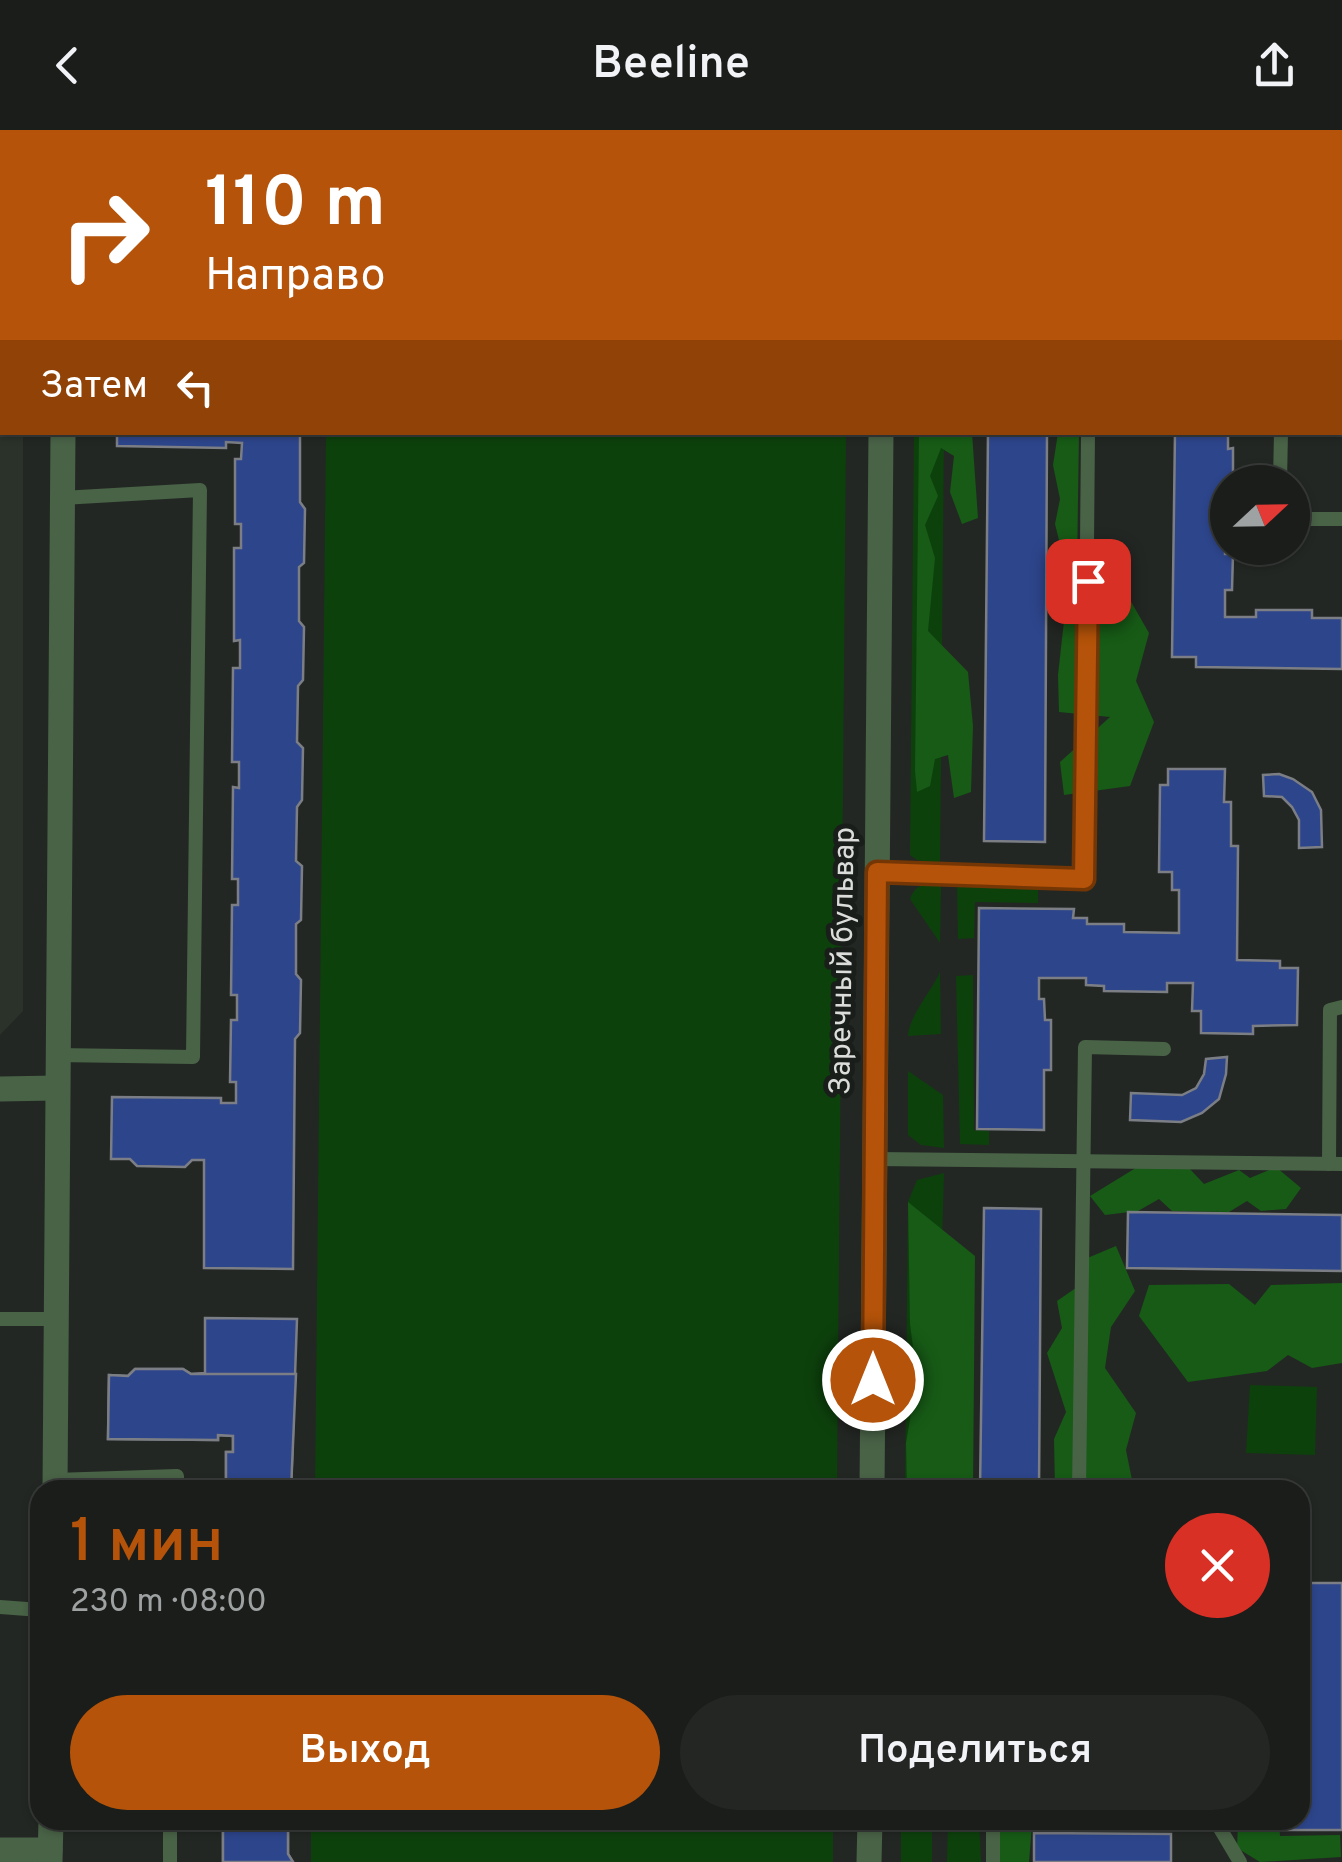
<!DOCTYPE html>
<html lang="ru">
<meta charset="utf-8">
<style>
:root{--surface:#1a1d1a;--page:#232623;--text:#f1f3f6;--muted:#9fa2a2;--line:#383b39;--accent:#b45309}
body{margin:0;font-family:Overpass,sans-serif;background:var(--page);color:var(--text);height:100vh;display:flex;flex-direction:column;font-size:38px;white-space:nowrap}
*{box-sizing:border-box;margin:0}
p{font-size:32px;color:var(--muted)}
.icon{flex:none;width:55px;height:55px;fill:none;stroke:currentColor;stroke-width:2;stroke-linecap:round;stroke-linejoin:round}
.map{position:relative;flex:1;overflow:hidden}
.panel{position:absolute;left:30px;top:1350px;width:1280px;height:350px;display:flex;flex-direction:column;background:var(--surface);border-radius:30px;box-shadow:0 2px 8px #0004,0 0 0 2px var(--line)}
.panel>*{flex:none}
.hud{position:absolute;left:0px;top:0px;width:1342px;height:305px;box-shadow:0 2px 8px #0004,0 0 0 2px var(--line);background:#b45309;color:#fff;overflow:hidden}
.needle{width:65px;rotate:68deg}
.fabs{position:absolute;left:1210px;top:335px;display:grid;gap:20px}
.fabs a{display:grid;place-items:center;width:100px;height:100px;border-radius:50%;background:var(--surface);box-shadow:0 2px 8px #0004,0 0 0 2px var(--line);font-size:50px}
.pin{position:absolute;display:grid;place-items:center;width:85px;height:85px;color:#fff;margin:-42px;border-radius:20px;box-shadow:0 5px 15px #0006}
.me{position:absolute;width:110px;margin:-55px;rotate:0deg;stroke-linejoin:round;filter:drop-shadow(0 0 8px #0008)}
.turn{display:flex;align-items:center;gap:35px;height:210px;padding:0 40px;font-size:45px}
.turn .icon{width:130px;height:130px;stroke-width:2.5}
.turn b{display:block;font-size:70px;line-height:85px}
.then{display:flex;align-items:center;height:95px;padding:0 40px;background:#0003;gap:20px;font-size:38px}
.round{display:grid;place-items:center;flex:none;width:105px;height:105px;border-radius:52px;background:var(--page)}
.summary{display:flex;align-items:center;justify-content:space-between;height:170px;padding:0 40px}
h1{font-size:60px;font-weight:600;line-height:75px;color:var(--accent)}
.primary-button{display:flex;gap:20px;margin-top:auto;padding:20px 40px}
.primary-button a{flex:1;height:115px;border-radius:60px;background:var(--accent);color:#fff;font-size:40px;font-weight:600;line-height:115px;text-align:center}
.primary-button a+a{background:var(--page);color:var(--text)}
header{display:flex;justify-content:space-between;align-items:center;height:130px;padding:0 40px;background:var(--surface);font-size:45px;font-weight:600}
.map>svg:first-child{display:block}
.built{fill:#2a322a}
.green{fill:#0d410c}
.forest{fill:#175b16}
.building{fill:#2d458b;stroke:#7b7e84;stroke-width:2.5}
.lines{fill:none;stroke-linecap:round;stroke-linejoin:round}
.service{stroke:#496347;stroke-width:14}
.minor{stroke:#496347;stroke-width:25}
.tertiary{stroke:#496347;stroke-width:25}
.route-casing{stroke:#753606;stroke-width:25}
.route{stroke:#b45309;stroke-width:18}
.labels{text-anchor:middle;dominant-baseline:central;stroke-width:10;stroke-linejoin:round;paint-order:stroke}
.street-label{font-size:30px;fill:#dbdddb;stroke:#1a1e1a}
</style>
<header><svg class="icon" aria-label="back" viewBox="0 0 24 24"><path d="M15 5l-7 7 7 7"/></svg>Beeline<svg class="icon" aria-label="share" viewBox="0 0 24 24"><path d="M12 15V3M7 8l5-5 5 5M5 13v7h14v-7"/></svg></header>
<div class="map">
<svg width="1342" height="1732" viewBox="0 0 1342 1732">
<rect width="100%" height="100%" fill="#232723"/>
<path class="built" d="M0,0H17L2,2V302L23,303V881L0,905Z"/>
<g class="green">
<path d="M326,303H846L837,1360H315Z"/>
<path d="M914,303H944L940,734L917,730L910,725Z"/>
<path d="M941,752L940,813L910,769C915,754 926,753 941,752Z"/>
<path d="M957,754H1038V773L975,772L974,808L958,809Z"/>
<path d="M940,842L941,904L908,906C909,886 931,862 940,842Z"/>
<path d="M973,845L974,1000L989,1001V1015L960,1014L956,846Z"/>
<path d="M908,941L943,965L944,1018L921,1015L908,1005Z"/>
<path d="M944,1043L935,1360H905L908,1072L917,1050Z"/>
<path d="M1250,1255L1317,1257L1315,1325L1246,1323Z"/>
<rect x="311" y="1690" width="522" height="42"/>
<rect x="901" y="1690" width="31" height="42"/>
<path d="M948,1690H979L981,1732H947Z"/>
</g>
<g class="forest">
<path d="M919,303H972L978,388L962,394L950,362L954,326L941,318L930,346L938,366L925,395L935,428L928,501L968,542L973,596L971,662L954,668L948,625L935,629L930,656L917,662L915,641Z"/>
<path d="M1058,303H1079L1077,436L1122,456L1149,503L1136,551L1154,592L1130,656L1064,665L1060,632L1110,587L1059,582L1058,545L1065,482L1064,430L1055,394L1060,369L1053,335Z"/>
<path d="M1152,1028L1188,1037L1204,1054L1239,1040L1250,1048L1276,1037L1301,1058L1286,1079L1261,1081L1247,1071L1229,1082L1172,1081L1159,1069L1138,1081L1105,1085L1090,1066Z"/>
<path d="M908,1072L975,1126L973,1360H907L906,1313L917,1248L910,1194Z"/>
<path d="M1116,1116L1135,1161L1111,1197L1105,1238L1136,1283L1126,1320L1134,1360H1055L1054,1309L1066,1282L1047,1223L1062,1198L1057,1171L1086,1151L1085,1129Z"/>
<path d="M1342,1153V1233L1312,1238L1288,1225L1267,1241L1188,1252L1139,1186L1149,1155L1229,1154L1255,1175L1271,1155Z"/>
<path d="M998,1690H1043L1032,1695L1029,1732H994Z"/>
<path d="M1199,1690H1279L1280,1706L1340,1705L1341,1727L1260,1732L1237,1718L1238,1692Z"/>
</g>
<g class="building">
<path d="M1296,0H1342V43L1340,2Z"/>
<path d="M117,302H300V372L305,379L304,433L299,437V491L304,497L303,550L298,556L297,612L303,618L302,670L297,677L296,731L302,736L301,790L296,794V844L301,850L300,903L295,909L293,1139L204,1138V1030H192L185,1037L137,1036L130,1029H111L112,967L221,968V973H236V952H230L231,890H237V865H231L232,775H238V749H232L233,657L239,658V632H232L233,538H240V510L234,511V418H241V394H235V329H241L242,313L226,312V318L117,316Z"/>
<path d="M988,302H1047L1045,712L984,711Z"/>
<path d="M1175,302H1228V319L1233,318V352H1228L1225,424H1233L1232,460H1225V487H1256V480H1312V488H1342V539L1196,537V527H1172Z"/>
<path d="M1168,639H1225L1224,672H1231V716H1238L1237,830L1280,831V838H1298L1297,895L1253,896V904L1201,903V881H1192L1193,853H1167V862L1104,861V856L1086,855V848H1039V869H1044L1045,890H1051V940H1044V1000L977,999L979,778L1074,779L1073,788H1087V794H1124V802L1179,803V760H1172V742H1159L1160,655H1168Z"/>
<path d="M1279,644L1293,649L1312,662L1321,680L1322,717L1299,718V690L1292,677L1282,667L1264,666L1263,645Z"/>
<path d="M1227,927L1226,944L1219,969L1202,983L1181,992L1130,990L1131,963L1182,965L1196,958L1204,944L1206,929Z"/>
<path d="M984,1078L1041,1079L1039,1360H980Z"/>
<path d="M1128,1082L1342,1085V1141L1127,1138Z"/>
<path d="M205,1188L297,1189L291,1360H226V1322H233V1306L218,1305V1310L108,1309L109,1245L128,1246L135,1239H183L191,1244L205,1243Z"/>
<path d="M135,1239H183L191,1244H296L291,1360H226V1322H233V1306L218,1305V1310L108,1309L109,1245L128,1246Z"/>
<path d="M1300,1453H1342V1700H1283V1690H1300Z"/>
<path d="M223,1690H288V1724L293,1732H223Z"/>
<path d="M223,1690H288V1724L293,1732H223Z"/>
<path d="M1034,1703L1171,1704V1732H1034Z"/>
</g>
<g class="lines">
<g class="service">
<path d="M1177,2V0"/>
<path d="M1340,86H1342"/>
<path d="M1340,230L1342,228"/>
<path d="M1280,352L1281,302"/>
<path d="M1292,389H1342"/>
<path d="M877,742L1084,749L1088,302"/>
<path d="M56,925L193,927L200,360L62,368"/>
<path d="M875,1029L1342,1034"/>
<path d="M1329,1034L1330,880L1342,877"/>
<path d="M0,1189H56"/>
<path d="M55,1350L177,1346V1360"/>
<path d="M1079,1360L1085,917L1164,919"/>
<path d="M0,1477L40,1480"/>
<path d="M993,1690V1732"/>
<path d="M1215,1690L1240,1732"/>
<path d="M170,1732V1690"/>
</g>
<g class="minor">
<path d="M67,2V0"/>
<path d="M0,959L56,958"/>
<path d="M55,1360L63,302"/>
<path d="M0,1720H50"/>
<path d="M50,1732L51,1690"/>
</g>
<g class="tertiary">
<path d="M884,2V0"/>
<path d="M872,1360L881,302"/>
<path d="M869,1732L870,1690"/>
</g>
</g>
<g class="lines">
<defs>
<path id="route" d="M873,1250L877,742L1084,749L1088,451"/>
</defs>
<use href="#route" class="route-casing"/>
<use href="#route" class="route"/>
</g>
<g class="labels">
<g class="street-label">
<text transform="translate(844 831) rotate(-89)">Заречный бульвар</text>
</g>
</g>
</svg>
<div class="fabs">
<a><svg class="needle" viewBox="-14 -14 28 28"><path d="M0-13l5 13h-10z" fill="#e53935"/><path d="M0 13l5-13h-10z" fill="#9fa2a2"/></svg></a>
</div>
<div class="pin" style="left:1088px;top:451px;background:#d93025"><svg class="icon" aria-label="arrive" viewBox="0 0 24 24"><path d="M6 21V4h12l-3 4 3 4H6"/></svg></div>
<svg class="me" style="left:873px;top:1250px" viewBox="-20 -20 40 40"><circle r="17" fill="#b45309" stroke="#fff" stroke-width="3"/><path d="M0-11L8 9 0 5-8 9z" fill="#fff"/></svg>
<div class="hud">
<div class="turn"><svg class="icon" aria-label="right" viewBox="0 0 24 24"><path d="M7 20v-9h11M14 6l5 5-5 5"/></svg><div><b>110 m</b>Направо</div></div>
<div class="then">Затем<svg class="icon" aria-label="left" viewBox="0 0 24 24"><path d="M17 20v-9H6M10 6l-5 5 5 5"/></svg></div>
</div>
<section class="panel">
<div class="summary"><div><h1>1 мин</h1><p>230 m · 08:00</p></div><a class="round" style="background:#d93025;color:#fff"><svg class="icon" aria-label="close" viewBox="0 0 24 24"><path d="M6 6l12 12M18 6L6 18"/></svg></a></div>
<div class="primary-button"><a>Выход</a><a>Поделиться</a></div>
</section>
</div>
